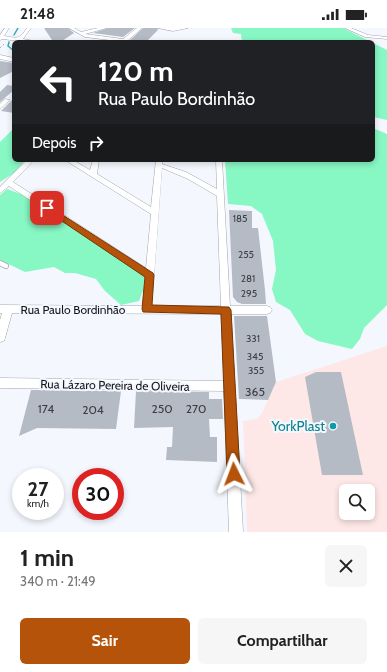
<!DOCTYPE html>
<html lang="pt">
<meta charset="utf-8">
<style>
:root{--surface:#fff;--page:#f6f6f6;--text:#222;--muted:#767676;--accent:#b45309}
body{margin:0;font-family:Cabin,sans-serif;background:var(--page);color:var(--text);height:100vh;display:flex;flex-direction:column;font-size:15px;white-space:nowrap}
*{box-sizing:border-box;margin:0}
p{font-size:13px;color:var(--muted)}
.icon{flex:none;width:22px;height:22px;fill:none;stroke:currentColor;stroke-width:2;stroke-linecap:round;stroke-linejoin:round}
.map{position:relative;height:504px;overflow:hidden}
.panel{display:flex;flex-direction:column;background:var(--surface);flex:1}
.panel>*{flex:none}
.hud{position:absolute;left:12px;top:12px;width:363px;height:122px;border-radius:6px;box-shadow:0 2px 6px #0003;background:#202124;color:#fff;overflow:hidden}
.controls{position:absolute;left:339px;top:456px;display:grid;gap:8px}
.controls a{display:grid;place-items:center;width:36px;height:36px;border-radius:6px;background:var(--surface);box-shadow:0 2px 6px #0003;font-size:20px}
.speed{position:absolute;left:12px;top:440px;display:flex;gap:8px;font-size:20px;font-weight:700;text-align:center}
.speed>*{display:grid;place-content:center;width:52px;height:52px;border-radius:50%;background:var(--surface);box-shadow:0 2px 6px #0003;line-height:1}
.speed small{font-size:10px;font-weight:400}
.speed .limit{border:6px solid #d22;background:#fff;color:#111}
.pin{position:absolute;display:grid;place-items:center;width:34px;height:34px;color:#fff;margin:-17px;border-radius:8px;box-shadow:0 2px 6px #0006}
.me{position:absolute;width:44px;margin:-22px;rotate:357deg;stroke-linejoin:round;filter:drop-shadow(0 0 3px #0008)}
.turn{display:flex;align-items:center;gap:14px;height:84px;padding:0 20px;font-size:18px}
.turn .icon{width:52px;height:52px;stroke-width:2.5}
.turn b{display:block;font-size:28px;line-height:34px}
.then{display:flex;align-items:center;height:38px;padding:0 20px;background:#0003;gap:8px;font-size:15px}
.round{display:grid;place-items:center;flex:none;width:42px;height:42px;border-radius:6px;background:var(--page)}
.overview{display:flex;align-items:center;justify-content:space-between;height:68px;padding:0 20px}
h1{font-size:24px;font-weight:700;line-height:30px}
.primary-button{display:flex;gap:8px;margin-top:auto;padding:8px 20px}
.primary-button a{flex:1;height:46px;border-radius:6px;background:var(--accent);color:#fff;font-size:16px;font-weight:700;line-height:46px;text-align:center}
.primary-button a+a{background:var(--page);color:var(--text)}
.status{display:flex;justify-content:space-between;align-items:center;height:28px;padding:0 20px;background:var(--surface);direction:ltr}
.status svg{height:11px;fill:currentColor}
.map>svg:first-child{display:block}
.industrial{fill:#fee8e7;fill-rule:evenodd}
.green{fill:#87f7c3}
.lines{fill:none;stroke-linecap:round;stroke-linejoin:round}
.stream{stroke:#35abb0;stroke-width:1.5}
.building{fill:#b5bbc5}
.service-casing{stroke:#a0a6af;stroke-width:6}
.minor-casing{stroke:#a0a6af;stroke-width:1}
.path{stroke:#afb3b8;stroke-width:1;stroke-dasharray:2 2;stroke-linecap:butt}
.service{stroke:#fff;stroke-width:4.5}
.minor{fill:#fff;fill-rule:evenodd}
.route{fill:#b45309;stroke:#753606}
.culture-dot{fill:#0f9aa8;stroke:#f4f8fe;stroke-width:1.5}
.labels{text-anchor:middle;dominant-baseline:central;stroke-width:4;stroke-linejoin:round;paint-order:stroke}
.number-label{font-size:10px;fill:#3c3f44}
.street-label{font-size:12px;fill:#141619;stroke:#f4f8fe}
.near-number-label{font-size:12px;fill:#3c3f44}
.near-culture-label{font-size:14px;fill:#0d838f;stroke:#f4f8fe;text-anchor:end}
</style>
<div class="status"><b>21:48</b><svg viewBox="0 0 49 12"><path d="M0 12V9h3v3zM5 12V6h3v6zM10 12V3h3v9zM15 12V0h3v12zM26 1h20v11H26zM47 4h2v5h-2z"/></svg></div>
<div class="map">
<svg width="387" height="504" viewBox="0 0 387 504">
<rect width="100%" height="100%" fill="#f4f8fe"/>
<path class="industrial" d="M387,318V504H247L243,393L256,391L262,385L276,354ZM346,463H368V485H346Z"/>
<g class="green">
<path d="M231,0H343L371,14H242L241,6L233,5Z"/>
<path d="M373,15L387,22V92L373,89Z"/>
<path d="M14,100V132H25L14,145L0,154V114Z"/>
<path d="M373,100L387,106V277L364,300L360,311L352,321L318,313L305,306L290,282L276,274L272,261L276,242L273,213L262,186L251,178L228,176L225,132H373Z"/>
<path d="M7,161L26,168L144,246V260L139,273L121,277L105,263L96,251L75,245H65L54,239L25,244L0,232V167Z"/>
</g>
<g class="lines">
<g class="stream">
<path d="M14,7L18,0"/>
<path d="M9,14L8,18L14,23"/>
</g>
</g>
<g class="building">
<path d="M44,0H68L74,5L62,13L52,12Z"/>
<path d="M108,0H135L123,9L93,5Z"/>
<path d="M143,0H157L158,2L146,14H128Z"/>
<path d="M0,33L14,35V40L12,41L14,43L0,50Z"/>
<path d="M7,57L14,58V62L0,74V64Z"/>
<path d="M14,70V85L1,83Z"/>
<path d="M229,182L252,183V200H258L265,262L266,276H242L237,274L233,269Z"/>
<path d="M267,288L276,354L268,372L239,371L234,288Z"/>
<path d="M316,344H341L363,447H322L305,349Z"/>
<path d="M31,362L121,363L116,401L37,400L19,408Z"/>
<path d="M136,363L209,364V371H222L223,391H209L210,409H217V434L166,432L167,419H172L173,399L134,400Z"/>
</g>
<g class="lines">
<defs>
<path id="service" d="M0,235L6,238"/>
<g id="minor">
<path d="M5,0H9L4,8C17,10 19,12 27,0H31L23,11L40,14H26L3,11L0,12V7Z"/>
<path d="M69,0H74L81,4L98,0H107L85,6L123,11L137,0H142L126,14L85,9Z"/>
<path d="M158,0H188L173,3Z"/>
<path d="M345,0H351L368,7L387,9V11L365,9Z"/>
<path d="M0,27L14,30V34L0,31Z"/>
<path d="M5,71L10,72L0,81V76Z"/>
<path d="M27,132H34L13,154L146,240L151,186L65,132H73L90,142L93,132H99L97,146L151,179L156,132H162V136L186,144L217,161L216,132H222L230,278H267L270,279L272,282L270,285L267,286H231L243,504H229L224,363L0,360V350L224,353L221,286L12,285L5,310L4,313L0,314V292L2,285H0V277L143,278L145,248L9,158L0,165V159ZM162,140L188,151L217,168L221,278H152Z"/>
</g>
</defs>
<use href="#service" class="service-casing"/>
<use href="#minor" class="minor-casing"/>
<path class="path" d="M0,20L4,16"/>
<use href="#service" class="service"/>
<use href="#minor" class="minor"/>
</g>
<path class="route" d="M47,177L153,245L154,247L152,277L229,279L231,282L240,446L238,450L234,452L229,450L227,446L221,286L143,284L142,281L145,249L44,181L43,180Z"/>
<circle class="culture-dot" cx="333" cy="398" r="4"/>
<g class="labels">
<g class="number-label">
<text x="240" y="190">185</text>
<text x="246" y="226">255</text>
<text x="248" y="250">281</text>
<text x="249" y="265">295</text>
<text x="253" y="310">331</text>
<text x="255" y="328">345</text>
<text x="256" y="342">355</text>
</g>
<g class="street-label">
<text x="73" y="281">Rua Paulo Bordinhão</text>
<text transform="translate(115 357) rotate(1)">Rua Lázaro Pereira de Oliveira</text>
</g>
<g class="near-number-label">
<text x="255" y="363">365</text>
<text x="46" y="380">174</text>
<text x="162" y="380">250</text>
<text x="196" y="380">270</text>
<text x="93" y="381">204</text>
</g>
<g class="near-culture-label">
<text x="325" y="398">YorkPlast</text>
</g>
</g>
</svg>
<div class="controls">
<a><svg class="icon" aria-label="search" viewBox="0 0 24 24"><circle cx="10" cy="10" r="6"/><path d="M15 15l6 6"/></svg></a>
</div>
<div class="speed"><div>27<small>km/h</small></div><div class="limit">30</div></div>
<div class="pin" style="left:47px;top:180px;background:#d93025"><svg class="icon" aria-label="arrive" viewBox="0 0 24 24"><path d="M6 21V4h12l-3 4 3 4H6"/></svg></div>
<svg class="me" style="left:234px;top:446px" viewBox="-20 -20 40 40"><path d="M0-17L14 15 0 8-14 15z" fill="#b45309" stroke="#fff" stroke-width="4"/></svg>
<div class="hud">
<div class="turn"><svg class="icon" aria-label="left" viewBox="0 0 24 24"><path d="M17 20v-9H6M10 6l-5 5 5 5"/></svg><div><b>120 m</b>Rua Paulo Bordinhão</div></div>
<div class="then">Depois<svg class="icon" aria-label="right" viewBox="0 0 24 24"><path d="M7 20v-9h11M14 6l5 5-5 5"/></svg></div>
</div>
</div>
<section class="panel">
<div class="overview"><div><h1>1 min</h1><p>340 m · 21:49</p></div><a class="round"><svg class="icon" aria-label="close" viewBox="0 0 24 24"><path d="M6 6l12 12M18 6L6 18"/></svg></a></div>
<div class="primary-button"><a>Sair</a><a>Compartilhar</a></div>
</section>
